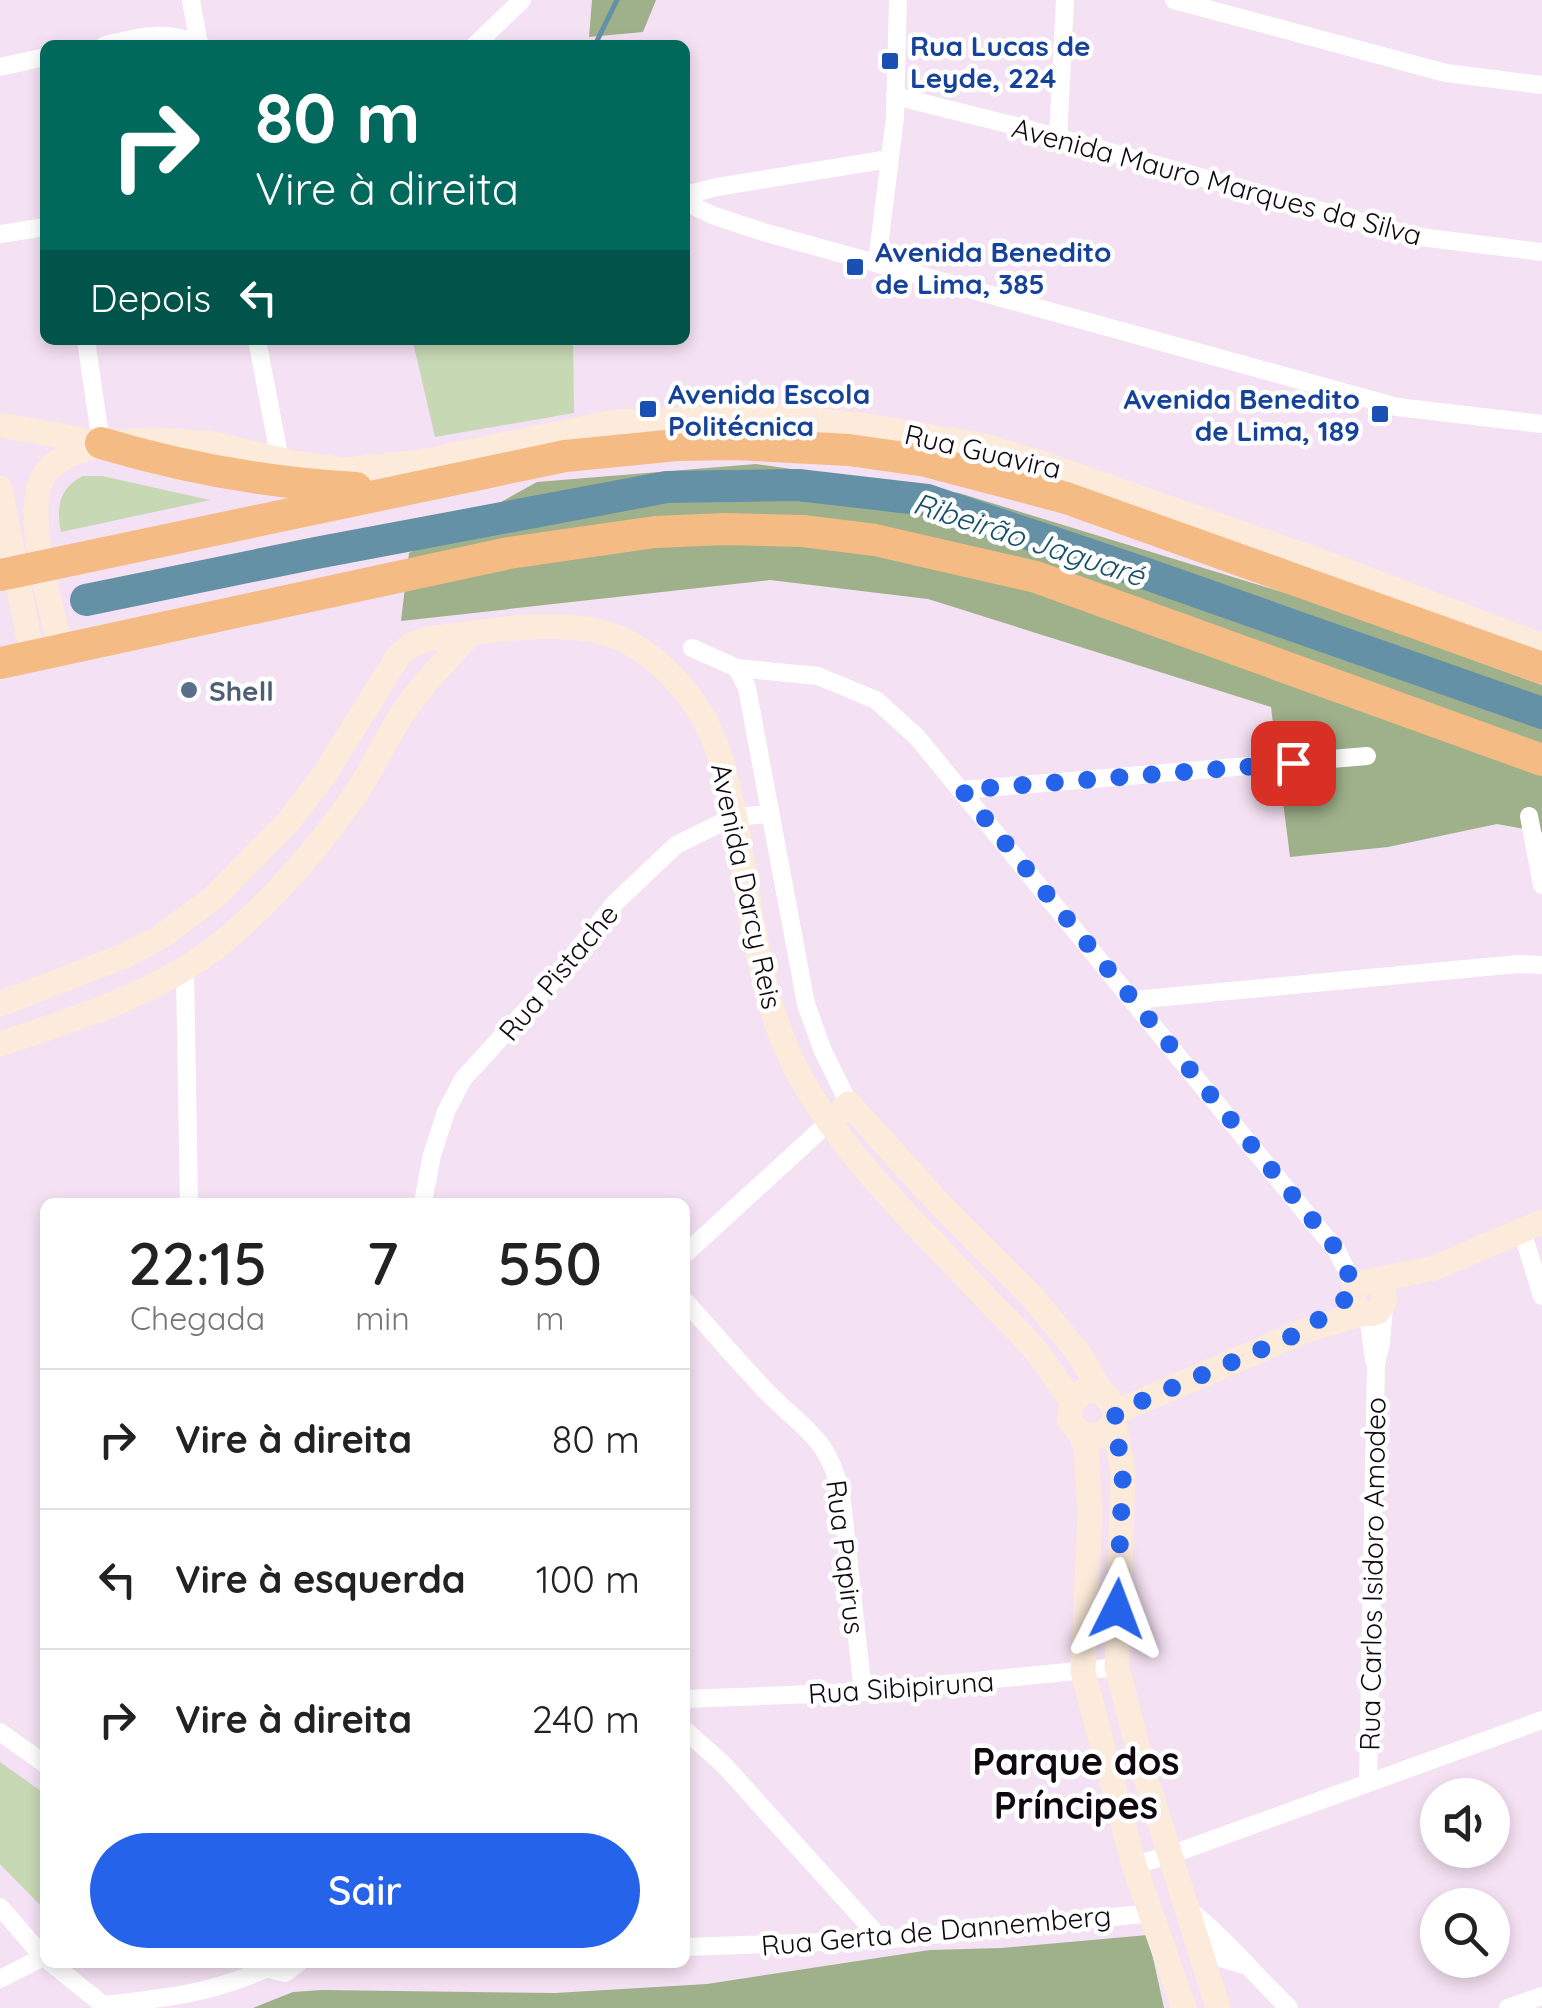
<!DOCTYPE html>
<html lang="pt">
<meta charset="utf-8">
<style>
:root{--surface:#fff;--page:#f6f6f6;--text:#222;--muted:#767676;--line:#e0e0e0;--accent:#2563eb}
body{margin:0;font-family:Quicksand,sans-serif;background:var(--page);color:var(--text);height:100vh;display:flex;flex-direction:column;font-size:38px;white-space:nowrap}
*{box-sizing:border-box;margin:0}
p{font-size:32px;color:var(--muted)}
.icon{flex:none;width:55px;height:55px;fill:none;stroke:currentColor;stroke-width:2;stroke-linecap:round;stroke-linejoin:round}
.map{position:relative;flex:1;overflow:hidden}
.side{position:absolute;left:40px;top:1198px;width:650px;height:770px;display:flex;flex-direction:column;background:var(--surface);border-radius:15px;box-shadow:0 5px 15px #0003}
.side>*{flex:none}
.banner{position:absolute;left:40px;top:40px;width:650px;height:305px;border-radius:15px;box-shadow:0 5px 15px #0003;background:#00695c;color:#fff;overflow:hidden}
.fabs{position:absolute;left:1420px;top:1778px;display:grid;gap:20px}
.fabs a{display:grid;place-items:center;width:90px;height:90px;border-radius:50%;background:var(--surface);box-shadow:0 5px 15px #0003;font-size:50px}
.pin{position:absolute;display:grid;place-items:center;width:85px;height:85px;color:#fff;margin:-42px;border-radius:20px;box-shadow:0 5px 15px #0006}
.me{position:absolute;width:110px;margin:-55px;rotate:3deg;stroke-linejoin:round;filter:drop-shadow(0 0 8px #0008)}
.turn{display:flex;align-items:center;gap:35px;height:210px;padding:0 50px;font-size:45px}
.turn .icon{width:130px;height:130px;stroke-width:2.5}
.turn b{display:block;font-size:70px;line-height:85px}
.then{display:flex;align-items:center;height:95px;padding:0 50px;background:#0003;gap:20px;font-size:38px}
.eta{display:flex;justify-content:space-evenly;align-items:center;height:170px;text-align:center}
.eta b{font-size:60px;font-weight:600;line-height:70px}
.action{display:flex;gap:20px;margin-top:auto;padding:20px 50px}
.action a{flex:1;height:115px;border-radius:60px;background:var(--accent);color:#fff;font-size:40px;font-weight:600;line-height:115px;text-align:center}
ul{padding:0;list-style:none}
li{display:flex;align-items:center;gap:30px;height:140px;padding:0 50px;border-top:2px solid var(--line)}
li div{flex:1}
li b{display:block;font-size:38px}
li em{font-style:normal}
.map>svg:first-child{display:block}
.green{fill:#c7d8b5}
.forest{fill:#9eb18b}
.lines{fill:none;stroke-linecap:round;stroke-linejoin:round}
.stream{stroke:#6591a6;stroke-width:5}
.river{stroke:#6591a6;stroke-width:32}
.street{stroke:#fff;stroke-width:18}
.secondary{stroke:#fcebda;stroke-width:25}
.highway{stroke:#f5bb85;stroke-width:32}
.route{stroke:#2563eb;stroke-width:18;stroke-dasharray:0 32.4}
.transit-dot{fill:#1a4fb4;stroke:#fff;stroke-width:4}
.service-dot{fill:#5c6f8a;stroke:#fff;stroke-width:4}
.labels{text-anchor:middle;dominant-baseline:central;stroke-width:9;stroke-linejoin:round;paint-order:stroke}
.transit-label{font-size:28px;font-weight:bold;fill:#164399;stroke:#fff;text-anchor:start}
.street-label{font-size:28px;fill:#0f090f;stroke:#fff}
.service-label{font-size:28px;font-weight:bold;fill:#4e5e75;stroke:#fff;text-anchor:start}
.water-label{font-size:30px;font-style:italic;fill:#165068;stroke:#fff}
.district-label{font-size:38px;font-weight:bold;fill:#0f090f;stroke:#fff}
</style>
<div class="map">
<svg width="1542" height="2008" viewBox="0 0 1542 2008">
<rect width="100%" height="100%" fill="#f4e1f3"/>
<g class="green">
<path d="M423,340H573L574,413L435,437L413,342Z"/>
<path d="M83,476H102L210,500L61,532C56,507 59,488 83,476Z"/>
<path d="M0,1762L45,1794V1910L0,1864Z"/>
</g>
<g class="forest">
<path d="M592,0H656L643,32L589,37Z"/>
<path d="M756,464L959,493L1321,604L1542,685V832L1497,824L1388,847L1290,857L1271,707L928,599L770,580L401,621L409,553L537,482Z"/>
<path d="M1148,1935L1164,2008H253L293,1992L322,1990L555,1993L707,1984L930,1950L1002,1948Z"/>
</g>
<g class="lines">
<path class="stream" d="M595,45L617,0"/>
<path class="river" d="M86,600L316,553L667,487L798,485L927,500L1141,572L1542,713"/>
<g class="street">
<path d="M191,0L199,45"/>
<path d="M1174,0L1446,73L1542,85"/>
<path d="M105,45C142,37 164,29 201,45"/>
<path d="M475,45L522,0"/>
<path d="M0,67L45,57"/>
<path d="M895,96L1020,127L1412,236L1542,252"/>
<path d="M1058,139L1065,0"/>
<path d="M685,195L717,187L889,159"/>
<path d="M685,202L712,215L763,232L1397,407L1542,424"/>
<path d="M0,234L45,227"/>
<path d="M877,262L895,118L898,0"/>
<path d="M86,340L101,443"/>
<path d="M257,340L280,460"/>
<path d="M692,648L737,668L747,688L806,1004L823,1051L849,1104"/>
<path d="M737,668L818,676L876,700L917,737L1337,1251L1355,1288"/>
<path d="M962,790L1367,756"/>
<path d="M1529,816L1542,885"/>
<path d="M185,969L189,1202"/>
<path d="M1134,1000L1518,964L1542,965"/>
<path d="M423,1202L432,1155L446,1112L463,1079L550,984L615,903L676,845L733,817L770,814"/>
<path d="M1522,1231L1542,1296"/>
<path d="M685,1254L829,1122"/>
<path d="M685,1301C713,1332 740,1364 769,1394C806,1431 828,1438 841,1493L863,1692"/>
<path d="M1368,1314L1374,1360"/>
<path d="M685,1699L863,1692L1117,1667"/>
<path d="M685,1730L724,1765L882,1940"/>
<path d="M0,1732L45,1764"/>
<path d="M1368,1782L1376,1365L1381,1343L1384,1305"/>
<path d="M1134,1865L1170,1855L1542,1720"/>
<path d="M0,1907L45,1959"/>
<path d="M1187,1908C1225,1938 1254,1974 1289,2008"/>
<path d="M1196,1942L1217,1957L1243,1965"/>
<path d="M685,1947L882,1940L1152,1913"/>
<path d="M50,1962L107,2008"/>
<path d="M266,1962L273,1970L285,1973L300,1962"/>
<path d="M0,1979L43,1957"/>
<path d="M103,2005C166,1998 211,1994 270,1967"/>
<path d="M1508,2008L1542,1996"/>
</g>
<g class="secondary">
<path d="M0,425L101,443L153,440L209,443L294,463L346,470L421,462L614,422L779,417L862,425L980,445L1035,461L1317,560L1542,646"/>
<path d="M0,488L32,655"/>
<path d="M61,650C52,608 22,513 44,475C55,458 78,451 97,445"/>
<path d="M0,1004L124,956L159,938L213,898L289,821L326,772L399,655L411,645L427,639C481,633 538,620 592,630C652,641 703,700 720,757C752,862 746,980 801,1078C848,1161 920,1228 985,1297C1002,1315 1021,1333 1037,1352C1049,1368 1060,1385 1072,1402"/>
<path d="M0,1044C62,1023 128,1003 184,969C248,931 313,855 355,795C371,772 382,746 397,722C416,690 445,662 470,634"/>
<path d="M829,1122L849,1104L936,1200L1033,1298L1080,1355L1101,1392"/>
<path d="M1373,1281L1383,1289L1385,1301L1378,1312C1366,1316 1358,1313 1353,1301L1355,1288L1361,1283L1434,1268L1542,1222"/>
<path d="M1116,1412L1304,1331L1364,1313"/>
<path d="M1114,1423L1100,1436L1081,1434L1069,1420L1072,1402L1084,1391L1092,1390L1106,1395L1116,1412L1114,1423L1123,1471L1117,1667L1144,1772L1218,2008"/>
<path d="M1081,1434L1086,1447L1090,1514L1083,1672L1134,1865L1184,2008"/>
</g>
<g class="highway">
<path d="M101,443C184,468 270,483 356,488"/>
<path d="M0,575L565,456L677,445L736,444L849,450L926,461L1066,498L1542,668"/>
<path d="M0,663L509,553L655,532L725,529L803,531L875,540L1036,577L1542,760"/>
</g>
</g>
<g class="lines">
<path class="route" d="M1117,1609L1123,1471L1114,1422L1116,1412L1304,1331L1352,1294L1355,1288L1337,1250L962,790L1293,763"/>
</g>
<g class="transit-dot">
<rect x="880" y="51" width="20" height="20" rx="5"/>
<rect x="845" y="257" width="20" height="20" rx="5"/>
<rect x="638" y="399" width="20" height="20" rx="5"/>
<rect x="1370" y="404" width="20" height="20" rx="5"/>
</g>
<circle class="service-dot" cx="189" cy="690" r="10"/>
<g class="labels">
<g class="transit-label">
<text x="910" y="45">Rua Lucas de<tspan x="910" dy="32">Leyde, 224</tspan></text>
<text x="875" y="251">Avenida Benedito<tspan x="875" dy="32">de Lima, 385</tspan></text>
<text x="668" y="393">Avenida Escola<tspan x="668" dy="32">Politécnica</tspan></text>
<text x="1360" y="398" text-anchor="end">Avenida Benedito<tspan x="1360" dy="32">de Lima, 189</tspan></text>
</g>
<g class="street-label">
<text transform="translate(1217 181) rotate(15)">Avenida Mauro Marques da Silva</text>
<text transform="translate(983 451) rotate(13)">Rua Guavira</text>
<text transform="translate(747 886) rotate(78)">Avenida Darcy Reis</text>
<text transform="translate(558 972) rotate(-50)">Rua Pistache</text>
<text transform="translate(846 1557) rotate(83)">Rua Papirus</text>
<text transform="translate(1372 1574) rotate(-89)">Rua Carlos Isidoro Amodeo</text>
<text transform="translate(901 1687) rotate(-4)">Rua Sibipiruna</text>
<text transform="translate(936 1930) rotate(-5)">Rua Gerta de Dannemberg</text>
</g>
<g class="service-label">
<text x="209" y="690">Shell</text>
</g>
<g class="water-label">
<text transform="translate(1029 539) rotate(18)">Ribeirão Jaguaré</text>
</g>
<g class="district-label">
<text x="1076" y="1761">Parque dos<tspan x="1076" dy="44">Príncipes</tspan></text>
</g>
</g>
</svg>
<div class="fabs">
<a><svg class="icon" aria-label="sound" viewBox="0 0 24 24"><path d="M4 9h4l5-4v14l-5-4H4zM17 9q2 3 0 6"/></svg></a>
<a><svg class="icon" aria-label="search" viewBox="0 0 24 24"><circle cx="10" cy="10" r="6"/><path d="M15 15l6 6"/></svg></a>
</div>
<div class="pin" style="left:1293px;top:763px;background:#d93025"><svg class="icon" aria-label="arrive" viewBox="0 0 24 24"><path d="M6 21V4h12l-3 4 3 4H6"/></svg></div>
<svg class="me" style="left:1117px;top:1609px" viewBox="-20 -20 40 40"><path d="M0-17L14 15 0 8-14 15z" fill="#2563eb" stroke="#fff" stroke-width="4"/></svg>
<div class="banner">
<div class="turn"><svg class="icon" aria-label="right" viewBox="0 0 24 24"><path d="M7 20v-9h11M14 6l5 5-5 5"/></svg><div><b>80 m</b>Vire à direita</div></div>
<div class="then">Depois<svg class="icon" aria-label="left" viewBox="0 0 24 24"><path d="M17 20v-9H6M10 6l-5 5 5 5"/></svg></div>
</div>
<section class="side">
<div class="eta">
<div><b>22:15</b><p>Chegada</p></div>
<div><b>7</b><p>min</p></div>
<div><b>550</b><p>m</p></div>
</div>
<ul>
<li><svg class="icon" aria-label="right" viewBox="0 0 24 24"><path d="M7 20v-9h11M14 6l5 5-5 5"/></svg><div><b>Vire à direita</b></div><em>80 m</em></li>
<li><svg class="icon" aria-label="left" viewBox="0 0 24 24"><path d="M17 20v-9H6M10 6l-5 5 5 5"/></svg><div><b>Vire à esquerda</b></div><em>100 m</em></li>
<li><svg class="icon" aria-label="right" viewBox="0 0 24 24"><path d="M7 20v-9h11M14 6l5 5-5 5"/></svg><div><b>Vire à direita</b></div><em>240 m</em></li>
</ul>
<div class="action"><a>Sair</a></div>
</section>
</div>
